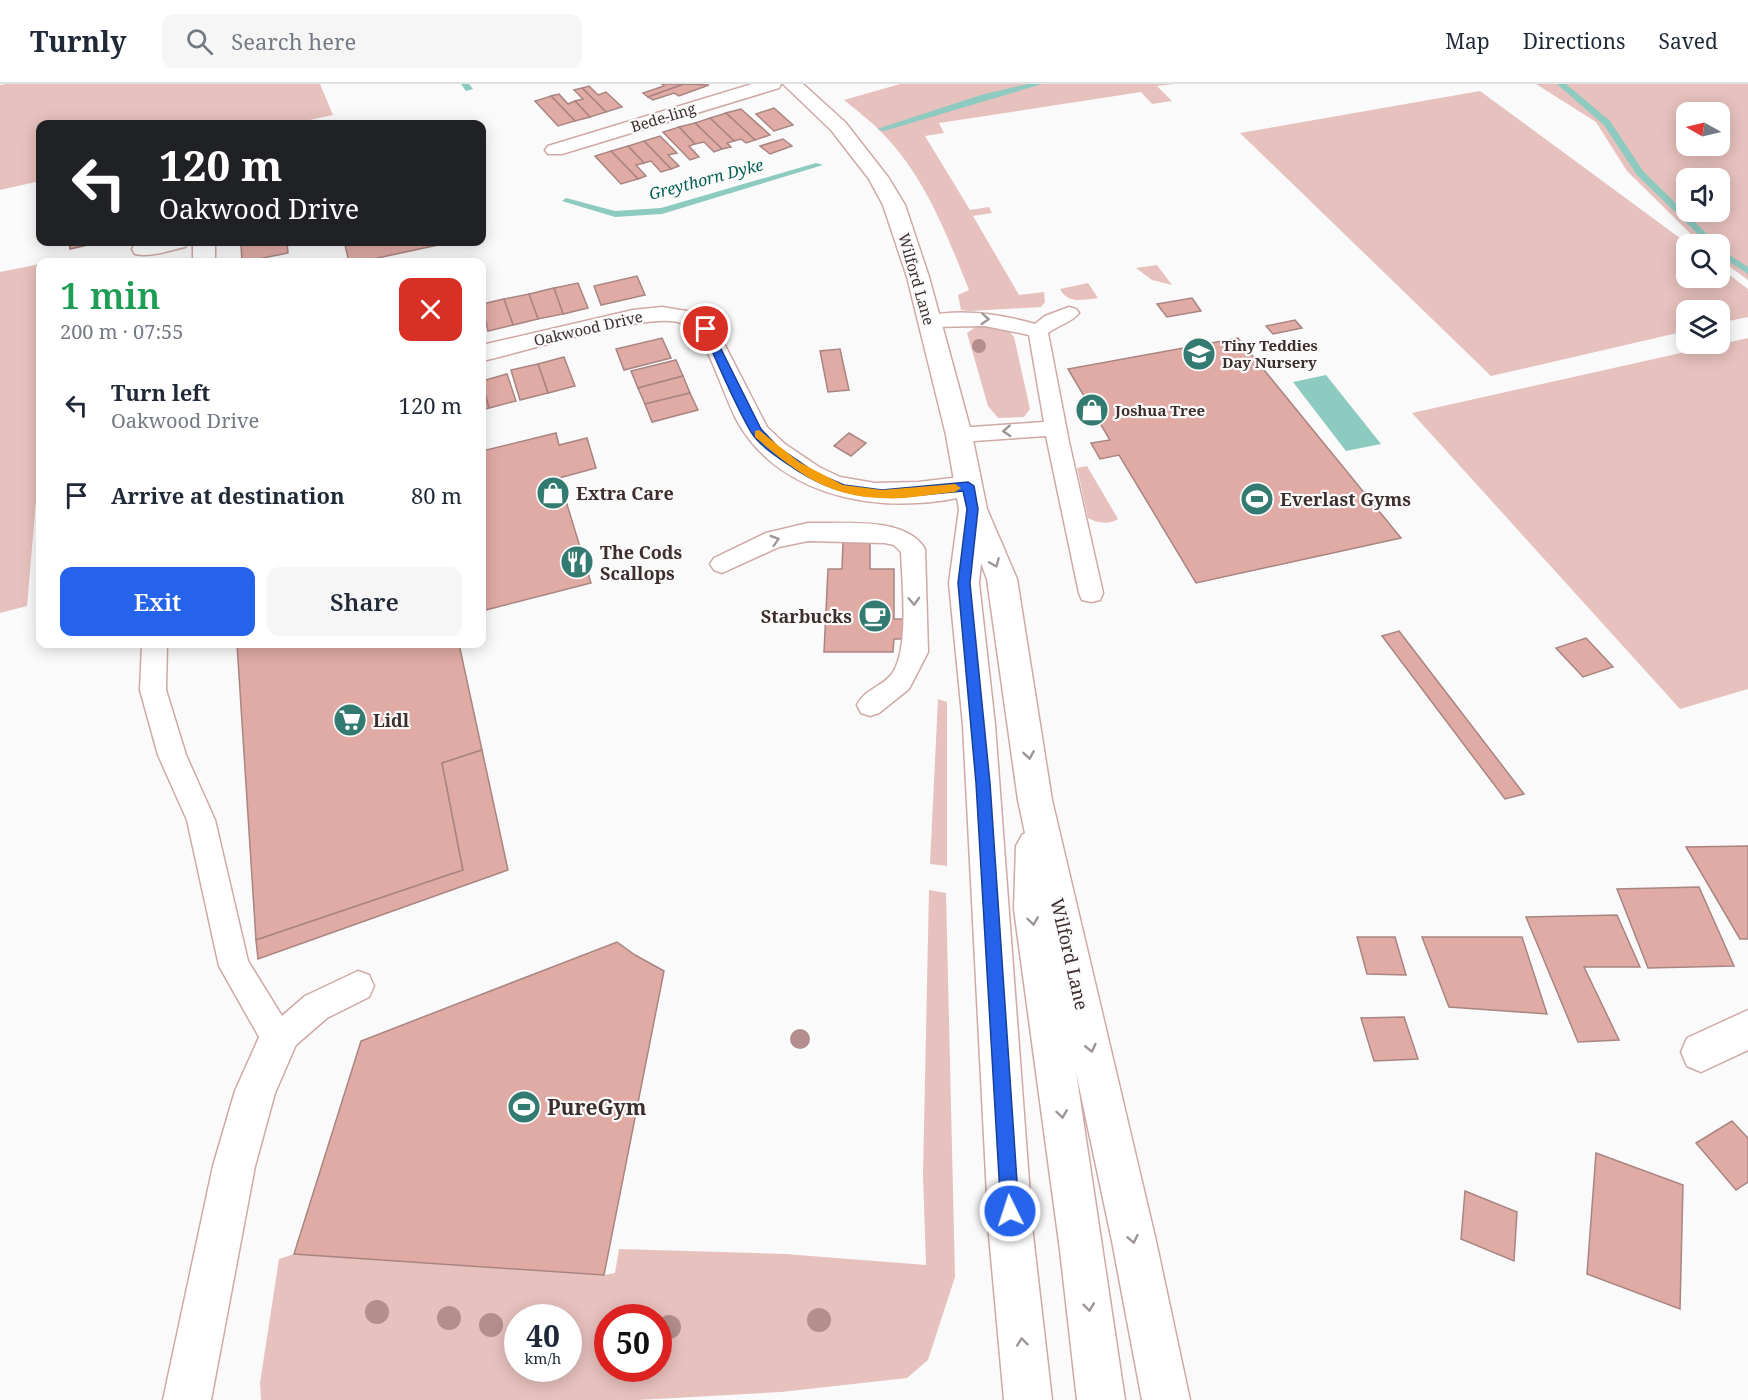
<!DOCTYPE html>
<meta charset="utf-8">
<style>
:root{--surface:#fff;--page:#f6f6f7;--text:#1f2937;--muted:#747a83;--line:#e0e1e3;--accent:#2563eb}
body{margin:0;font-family:"Noto Serif",serif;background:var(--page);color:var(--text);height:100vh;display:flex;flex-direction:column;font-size:22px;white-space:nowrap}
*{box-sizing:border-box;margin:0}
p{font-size:20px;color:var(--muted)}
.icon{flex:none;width:33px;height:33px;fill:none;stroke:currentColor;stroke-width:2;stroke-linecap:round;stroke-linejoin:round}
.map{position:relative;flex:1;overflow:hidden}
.side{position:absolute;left:36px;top:174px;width:450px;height:390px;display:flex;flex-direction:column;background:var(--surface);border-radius:12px;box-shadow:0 3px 15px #0003}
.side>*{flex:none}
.hud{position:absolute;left:36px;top:36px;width:450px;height:126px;border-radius:12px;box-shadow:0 3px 15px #0003;background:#202124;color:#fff;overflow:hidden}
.needle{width:39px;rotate:278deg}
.buttons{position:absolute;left:1676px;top:18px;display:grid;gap:12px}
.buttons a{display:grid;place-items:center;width:54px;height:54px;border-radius:12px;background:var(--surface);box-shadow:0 3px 15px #0003;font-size:30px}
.speed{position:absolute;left:504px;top:1220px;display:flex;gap:12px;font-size:30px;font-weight:700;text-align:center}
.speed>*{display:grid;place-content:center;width:78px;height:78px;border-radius:50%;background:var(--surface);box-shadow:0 3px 15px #0003;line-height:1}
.speed small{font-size:15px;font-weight:400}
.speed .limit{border:9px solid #d22;background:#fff;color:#111}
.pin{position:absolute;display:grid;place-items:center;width:51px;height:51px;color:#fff;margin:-26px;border:3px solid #fff;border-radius:50%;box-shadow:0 2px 6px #0007}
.me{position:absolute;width:66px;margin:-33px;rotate:356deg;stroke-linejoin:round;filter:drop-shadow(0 0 4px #0008)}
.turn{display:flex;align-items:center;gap:21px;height:126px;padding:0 24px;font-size:27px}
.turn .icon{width:78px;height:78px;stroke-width:2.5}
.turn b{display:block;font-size:42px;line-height:51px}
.round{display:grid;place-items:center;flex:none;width:63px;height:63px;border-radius:12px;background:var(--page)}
.head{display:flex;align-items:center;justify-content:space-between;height:102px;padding:0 24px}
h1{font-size:36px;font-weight:600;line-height:45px;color:#1e9e55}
.primary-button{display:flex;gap:12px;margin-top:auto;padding:12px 24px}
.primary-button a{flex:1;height:69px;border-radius:12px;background:var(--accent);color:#fff;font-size:24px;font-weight:600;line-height:69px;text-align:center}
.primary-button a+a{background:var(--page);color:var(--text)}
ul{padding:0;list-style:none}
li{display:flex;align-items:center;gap:18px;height:90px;padding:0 24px}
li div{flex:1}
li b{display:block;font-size:22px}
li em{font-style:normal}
header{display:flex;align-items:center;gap:36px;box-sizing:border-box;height:84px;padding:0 30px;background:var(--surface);border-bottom:2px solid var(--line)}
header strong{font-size:28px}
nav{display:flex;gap:33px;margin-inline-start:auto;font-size:21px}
.search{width:420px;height:54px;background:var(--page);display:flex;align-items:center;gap:15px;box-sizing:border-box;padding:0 21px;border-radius:12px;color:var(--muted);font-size:22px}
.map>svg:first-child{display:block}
.green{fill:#e7c1bd;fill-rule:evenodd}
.water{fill:#8dcac0}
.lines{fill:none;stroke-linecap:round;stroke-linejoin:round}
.stream{fill:#8dcac0;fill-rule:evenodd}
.building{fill:#e0aaa5;stroke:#a98581;stroke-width:1.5}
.service-casing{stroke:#cfa9a6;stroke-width:3}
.minor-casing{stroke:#cfa9a6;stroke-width:3}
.secondary-casing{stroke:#cfa9a6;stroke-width:3}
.service{fill:#fff;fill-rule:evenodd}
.minor{fill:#fff;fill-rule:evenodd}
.secondary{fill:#fff;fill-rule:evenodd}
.tree{fill:#b28e8c}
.oneway{stroke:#9e9696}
.route{fill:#2563eb;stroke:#184099;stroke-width:1.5}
.slow{fill:#f59e0b}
.labels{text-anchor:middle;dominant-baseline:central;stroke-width:4.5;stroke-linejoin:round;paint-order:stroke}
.far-street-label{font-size:15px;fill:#3d2e2d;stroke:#fafafa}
.far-poi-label{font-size:15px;font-weight:bold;fill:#3d2e2d;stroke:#fafafa;text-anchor:start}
.far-water-label{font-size:16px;font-style:italic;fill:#015c53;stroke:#fafafa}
.poi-label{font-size:18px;font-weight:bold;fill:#3d2e2d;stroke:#fafafa;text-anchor:start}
.street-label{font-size:18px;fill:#3d2e2d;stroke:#fafafa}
.near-poi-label{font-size:21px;font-weight:bold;fill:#3d2e2d;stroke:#fafafa;text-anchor:start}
</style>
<header>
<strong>Turnly</strong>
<div class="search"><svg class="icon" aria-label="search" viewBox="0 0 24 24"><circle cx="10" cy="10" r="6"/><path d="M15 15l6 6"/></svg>Search here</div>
<nav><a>Map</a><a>Directions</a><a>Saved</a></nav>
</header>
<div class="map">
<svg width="1748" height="1316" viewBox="0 0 1748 1316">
<rect width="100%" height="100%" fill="#fafafa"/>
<g class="green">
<path d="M6,0H320L333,31L291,40H40V97L0,106V1Z"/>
<path d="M900,0H1174L1157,2L1172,17L1152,20L1141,8L939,39L944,49L925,52L970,126L989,123L992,129L973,132L1019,211L1044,208L1045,218L1041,223L969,227L961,226L958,211L969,206C947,151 925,92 882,49C871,37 857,27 844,16Z"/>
<path d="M1536,0H1748V196L1719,175V160H1701L1627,87L1596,38ZM1719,28V62H1686V28ZM1686,94H1719V128H1686Z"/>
<path d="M1480,7L1688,160H1686V194H1719V183L1748,205V233L1719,239V226H1686V247L1491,292L1240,49Z"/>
<path d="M40,180V371L27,522L0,529V188Z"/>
<path d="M1157,181L1172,201L1152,196L1136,184Z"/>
<path d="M1088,199L1098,214C1082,216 1068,220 1060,205Z"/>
<path d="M978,241L1007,245L1014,253L1030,325L1024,333L998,334L988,322L967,249Z"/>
<path d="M1748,254V605L1680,625L1412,329Z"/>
<path d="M1087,382L1118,435C1109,441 1097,439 1088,434L1077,384Z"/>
<path d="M938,615L947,618V782L930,780Z"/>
<path d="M929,806L946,809L955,1193L928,1276L907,1294L781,1308L638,1316H261L260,1299L279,1175L294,1170L604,1191L615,1189L619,1165L785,1170L926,1181L923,1091ZM518,1233H568V1284H518ZM608,1233H658V1284H608Z"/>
</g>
<path class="water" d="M1326,291L1381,360L1346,367L1293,298Z"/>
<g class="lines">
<g class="stream">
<path d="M461,0H469L473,5L466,7Z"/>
<path d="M1028,0H1042L884,47L877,45L981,11Z"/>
<path d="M1557,0H1566L1610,37L1643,87L1717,160H1708L1637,91L1604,41Z"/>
<path d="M816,79L823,81L662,130L615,133L562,117L566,114L615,127L661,124Z"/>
<path d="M1719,164L1748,183V190L1719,171Z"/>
</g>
</g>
<g class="building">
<path d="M662,0H684L648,13L643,9L664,2Z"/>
<path d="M684,0L709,1L679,12L674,9L653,16L648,13Z"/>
<path d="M589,2L598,11L606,8L622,23L606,28L582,4Z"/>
<path d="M582,4L606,28L590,33L575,17L583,15L574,6Z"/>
<path d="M559,10L568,20L575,17L590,33L575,37L551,12Z"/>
<path d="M551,12L575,37L558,42L535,17Z"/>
<path d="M774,24L793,41L774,47L756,30Z"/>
<path d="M741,25L770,51L755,56L726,29Z"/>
<path d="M726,29L755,56L746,59L741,55L734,57L710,34Z"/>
<path d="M710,34L734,57L727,59L731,63L722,65L695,39Z"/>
<path d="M695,39L722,65L714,68L704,58L695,60L679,43Z"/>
<path d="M679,43L695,60L689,62L699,73L690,76L663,48Z"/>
<path d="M660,52L677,69L668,71L679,82L671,85L644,57Z"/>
<path d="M783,55L792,62L770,70L760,62Z"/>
<path d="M644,57L671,85L661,88L651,77L644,79L628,62Z"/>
<path d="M628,62L644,79L636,81L646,92L638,95L611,67Z"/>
<path d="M611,67L638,95L621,100L595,72Z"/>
<path d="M69,158H101L70,165Z"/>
<path d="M262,158H287L288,169L242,178L241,161Z"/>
<path d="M362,158H452L359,178H349L345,161Z"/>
<path d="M637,192L645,211L601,221L594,202Z"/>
<path d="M578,199L588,224L563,230L554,204Z"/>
<path d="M554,204L563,230L538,235L529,210Z"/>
<path d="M529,210L538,235L513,241L504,215Z"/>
<path d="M1192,214L1201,227L1167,233L1157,220Z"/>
<path d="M504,215L513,241L488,247L482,220Z"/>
<path d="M1295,236L1302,244L1273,250L1266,242Z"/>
<path d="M662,254L671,274L624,286L616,265Z"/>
<path d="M1238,254L1401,454L1196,499L1119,371L1100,375L1091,359L1110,356L1068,285Z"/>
<path d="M840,265L849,306L828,308L820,267Z"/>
<path d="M564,273L575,302L548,309L538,280Z"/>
<path d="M676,276L683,292L638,304L631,287Z"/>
<path d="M538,280L548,309L520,316L511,286Z"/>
<path d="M507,290L516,317L489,324L482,297Z"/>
<path d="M683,292L690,309L645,320L638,304Z"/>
<path d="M482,301L489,324L482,326Z"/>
<path d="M690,309L698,326L652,338L645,320Z"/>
<path d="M556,349L559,361L587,354L596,384L559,394L591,499L482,527V367Z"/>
<path d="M849,349L866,359L851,372L834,362Z"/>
<path d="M843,458L870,459V485H894V535H907L908,555H894L893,568H824L828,485H842Z"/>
<path d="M1399,547L1524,710L1505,715L1382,552Z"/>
<path d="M1586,554L1613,583L1583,593L1556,564Z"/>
<path d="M237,560H459L482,666L442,679L463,786L256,856Z"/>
<path d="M482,666L508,786L258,875L256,856L463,786L442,679Z"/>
<path d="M1748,762V855H1740L1686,763Z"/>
<path d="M1699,803L1734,882L1648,884L1617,805Z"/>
<path d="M1617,831L1640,883H1584L1619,956L1578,958L1526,833Z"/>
<path d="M1357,853H1395L1406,891L1367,890Z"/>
<path d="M1422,853H1522L1547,930L1449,923Z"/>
<path d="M617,858L635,871L664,887L604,1191L294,1170L361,957Z"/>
<path d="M1404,933L1418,975L1374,977L1361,934Z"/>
<path d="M1732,1037L1748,1054V1098L1736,1106L1696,1059Z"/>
<path d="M1596,1069L1683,1101L1680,1225L1587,1190Z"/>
<path d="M1465,1107L1517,1128L1514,1177L1461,1155Z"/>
</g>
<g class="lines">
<defs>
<g id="service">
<path d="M1069,223L1076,225L1079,229C1072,238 1057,242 1048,249L1069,358L1103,509L1100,516L1091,518L1082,516L1079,509L1046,352L959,358L951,356L948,351L951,346L959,344L1044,338L1029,251L985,242L930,243L923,241L920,237L923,233C959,224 1000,230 1035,240L1045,232Z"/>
<path d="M808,439C841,440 906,432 925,465L928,568L909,605L879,629L870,632L861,629L857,621C864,606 881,603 891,591C910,568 902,498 901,468L894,461L885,459L808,457L779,463L722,489L714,486L710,480L714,474L766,449Z"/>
<path d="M142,560H167L166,606L186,671L215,736L248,877L282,932L305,912L358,887L369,891L374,902L369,913L327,934L289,967L278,972L267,967L219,882L187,736L158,671L140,606Z"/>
</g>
<g id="minor">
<path d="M752,0H781L779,4L562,70H548L545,66L548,62Z"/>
<path d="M143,158H188L185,163C170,166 150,174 135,170L132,165L135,160Z"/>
<rect x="193" y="158" width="22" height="20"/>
<path d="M662,223L699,229L714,240L767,343L785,360L819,383L840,393L875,399L919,398L968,392L978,395L982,402L978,409C894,433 781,419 736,335C724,311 711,268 696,249C692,245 686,241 681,239C647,227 523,269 482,277V261L633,226Z"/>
<path d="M1748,926V966L1701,988L1687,982L1681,968L1687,954Z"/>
<path d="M278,936L292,942L298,956L275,1009L255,1082L211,1316H163L213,1082L235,1007L264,942Z"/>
</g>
<path id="secondary" d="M783,0H803L845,38L888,93L905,121L929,193L972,351L987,425L1017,495L1052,716L1156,1157L1190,1316H1142L1112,1157L1076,988L1125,1316H1077L1060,1166L1014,825L1016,762L1022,751L1025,749L1018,716L987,495L981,479L979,499L995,641L1033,1151L1052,1316H1004L989,1151L963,641L949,499L959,425L946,351L907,193L883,121L869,95L831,46Z"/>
</defs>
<use href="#service" class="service-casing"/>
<use href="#minor" class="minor-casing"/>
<use href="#secondary" class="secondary-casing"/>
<use href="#service" class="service"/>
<use href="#minor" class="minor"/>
<use href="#secondary" class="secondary"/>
</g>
<g class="tree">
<circle cx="979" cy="262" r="7"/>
<circle cx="800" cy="955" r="10"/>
<circle cx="377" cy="1228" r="12"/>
<circle cx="449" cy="1234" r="12"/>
<circle cx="819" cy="1236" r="12"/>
<circle cx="491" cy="1241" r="12"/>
<circle cx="669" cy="1243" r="12"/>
</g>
<defs><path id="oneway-chevron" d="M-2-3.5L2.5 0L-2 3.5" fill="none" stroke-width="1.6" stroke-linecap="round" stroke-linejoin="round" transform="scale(1.5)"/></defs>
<g class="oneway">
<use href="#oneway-chevron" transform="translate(985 235) rotate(4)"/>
<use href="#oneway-chevron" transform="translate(1007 347) rotate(177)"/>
<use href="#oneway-chevron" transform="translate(775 456) rotate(-17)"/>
<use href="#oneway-chevron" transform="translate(995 479) rotate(67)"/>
<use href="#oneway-chevron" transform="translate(914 517) rotate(88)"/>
<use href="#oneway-chevron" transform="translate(1029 671) rotate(81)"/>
<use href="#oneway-chevron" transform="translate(1033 837) rotate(82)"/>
<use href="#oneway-chevron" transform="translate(1091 964) rotate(77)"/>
<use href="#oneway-chevron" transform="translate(1062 1030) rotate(82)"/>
<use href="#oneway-chevron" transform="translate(1133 1155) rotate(78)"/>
<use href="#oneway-chevron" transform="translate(1089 1223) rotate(83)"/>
<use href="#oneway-chevron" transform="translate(1022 1258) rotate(-96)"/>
</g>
<path class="route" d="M706,242L711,245L761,345L778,363L816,389L844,401L882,406L968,398L974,402L978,425L970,499L990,699L1019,1127L1016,1134L1010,1136L1003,1134L1001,1127L976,699L958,499L967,425L963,407C894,413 850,424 789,381C776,372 760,362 751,348C732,315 718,279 702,245Z"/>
<path class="slow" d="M759,346L799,378L843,401L882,406L955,400L961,404L955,408C931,410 905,416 881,414C826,412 795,387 755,353V347Z"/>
<defs>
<symbol id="school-disc" viewBox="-11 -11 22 22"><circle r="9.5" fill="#337a70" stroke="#fafafa"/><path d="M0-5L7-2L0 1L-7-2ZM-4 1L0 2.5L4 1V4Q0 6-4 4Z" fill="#fff"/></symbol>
<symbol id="shop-disc" viewBox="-11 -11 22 22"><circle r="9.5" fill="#337a70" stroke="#fafafa"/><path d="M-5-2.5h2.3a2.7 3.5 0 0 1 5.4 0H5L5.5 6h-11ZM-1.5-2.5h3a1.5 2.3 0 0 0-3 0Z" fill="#fff"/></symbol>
<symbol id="stadium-disc" viewBox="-11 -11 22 22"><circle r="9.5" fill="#337a70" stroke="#fafafa"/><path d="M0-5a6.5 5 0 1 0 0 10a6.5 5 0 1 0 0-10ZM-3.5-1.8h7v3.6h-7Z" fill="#fff"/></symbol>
<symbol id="restaurant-disc" viewBox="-11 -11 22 22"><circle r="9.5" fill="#337a70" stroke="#fafafa"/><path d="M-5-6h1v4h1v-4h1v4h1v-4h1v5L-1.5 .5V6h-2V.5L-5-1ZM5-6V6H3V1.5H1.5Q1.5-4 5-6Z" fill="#fff"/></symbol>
<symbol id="cafe-disc" viewBox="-11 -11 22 22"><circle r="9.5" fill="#337a70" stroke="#fafafa"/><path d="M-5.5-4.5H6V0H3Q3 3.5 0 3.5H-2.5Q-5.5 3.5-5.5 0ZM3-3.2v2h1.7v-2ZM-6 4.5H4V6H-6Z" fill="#fff"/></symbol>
<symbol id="supermarket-disc" viewBox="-11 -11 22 22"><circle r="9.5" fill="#337a70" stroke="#fafafa"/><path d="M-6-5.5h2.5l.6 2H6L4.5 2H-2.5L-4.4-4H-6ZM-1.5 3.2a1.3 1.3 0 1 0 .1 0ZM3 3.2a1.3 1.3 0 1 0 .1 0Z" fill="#fff"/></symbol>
</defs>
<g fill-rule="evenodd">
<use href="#school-disc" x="1180" y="251" width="38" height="38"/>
<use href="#shop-disc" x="1073" y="307" width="38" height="38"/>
<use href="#shop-disc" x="534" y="390" width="38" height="38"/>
<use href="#stadium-disc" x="1238" y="396" width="38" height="38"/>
<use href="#restaurant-disc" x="558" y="459" width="38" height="38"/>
<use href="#cafe-disc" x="856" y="513" width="38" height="38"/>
<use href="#supermarket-disc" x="331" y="617" width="38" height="38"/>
<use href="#stadium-disc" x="505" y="1004" width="38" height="38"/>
</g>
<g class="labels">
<g class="far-street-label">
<text transform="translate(663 33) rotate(-17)">Bede-ling</text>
<text transform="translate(917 195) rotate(74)">Wilford Lane</text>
<text transform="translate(588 244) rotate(-13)">Oakwood Drive</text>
</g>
<g class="far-poi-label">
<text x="1222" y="261">Tiny Teddies<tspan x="1222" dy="17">Day Nursery</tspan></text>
<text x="1115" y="326">Joshua Tree</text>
</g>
<g class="far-water-label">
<text transform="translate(706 95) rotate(-15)">Greythorn Dyke</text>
</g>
<g class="poi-label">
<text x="576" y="409">Extra Care</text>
<text x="1280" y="415">Everlast Gyms</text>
<text x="600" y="468">The Cods<tspan x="600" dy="21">Scallops</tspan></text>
<text x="852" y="532" text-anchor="end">Starbucks</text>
<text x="373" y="636">Lidl</text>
</g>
<g class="street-label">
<text transform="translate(1070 870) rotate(77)">Wilford Lane</text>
</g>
<g class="near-poi-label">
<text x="547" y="1023">PureGym</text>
</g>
</g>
</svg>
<div class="buttons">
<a><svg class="needle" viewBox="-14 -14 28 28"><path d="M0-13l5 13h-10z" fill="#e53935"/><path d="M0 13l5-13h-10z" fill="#747a83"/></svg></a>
<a><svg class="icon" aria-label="sound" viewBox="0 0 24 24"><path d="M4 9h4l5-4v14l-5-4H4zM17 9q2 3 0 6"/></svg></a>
<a><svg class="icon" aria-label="search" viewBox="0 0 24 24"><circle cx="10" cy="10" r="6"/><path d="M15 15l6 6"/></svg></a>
<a><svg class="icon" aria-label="layers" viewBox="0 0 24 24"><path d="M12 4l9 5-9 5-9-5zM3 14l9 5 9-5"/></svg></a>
</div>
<div class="speed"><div>40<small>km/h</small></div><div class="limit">50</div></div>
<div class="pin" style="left:706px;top:245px;background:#d93025"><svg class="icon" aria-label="arrive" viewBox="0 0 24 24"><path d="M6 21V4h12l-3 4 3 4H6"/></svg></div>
<svg class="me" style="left:1010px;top:1127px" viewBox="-20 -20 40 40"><circle r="17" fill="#2563eb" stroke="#fff" stroke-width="3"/><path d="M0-11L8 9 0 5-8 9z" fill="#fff"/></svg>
<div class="hud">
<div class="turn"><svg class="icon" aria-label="left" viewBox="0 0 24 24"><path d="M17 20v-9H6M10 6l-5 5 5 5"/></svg><div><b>120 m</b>Oakwood Drive</div></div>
</div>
<section class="side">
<div class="head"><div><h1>1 min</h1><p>200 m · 07:55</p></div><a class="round" style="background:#d93025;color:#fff"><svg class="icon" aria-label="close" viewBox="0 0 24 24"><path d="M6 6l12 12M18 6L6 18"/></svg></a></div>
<ul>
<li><svg class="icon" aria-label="left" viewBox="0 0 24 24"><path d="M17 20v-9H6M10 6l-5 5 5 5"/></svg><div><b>Turn left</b><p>Oakwood Drive</p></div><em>120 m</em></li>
<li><svg class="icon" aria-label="arrive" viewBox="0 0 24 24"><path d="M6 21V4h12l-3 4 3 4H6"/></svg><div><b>Arrive at destination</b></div><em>80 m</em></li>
</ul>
<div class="primary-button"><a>Exit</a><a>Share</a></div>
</section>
</div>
